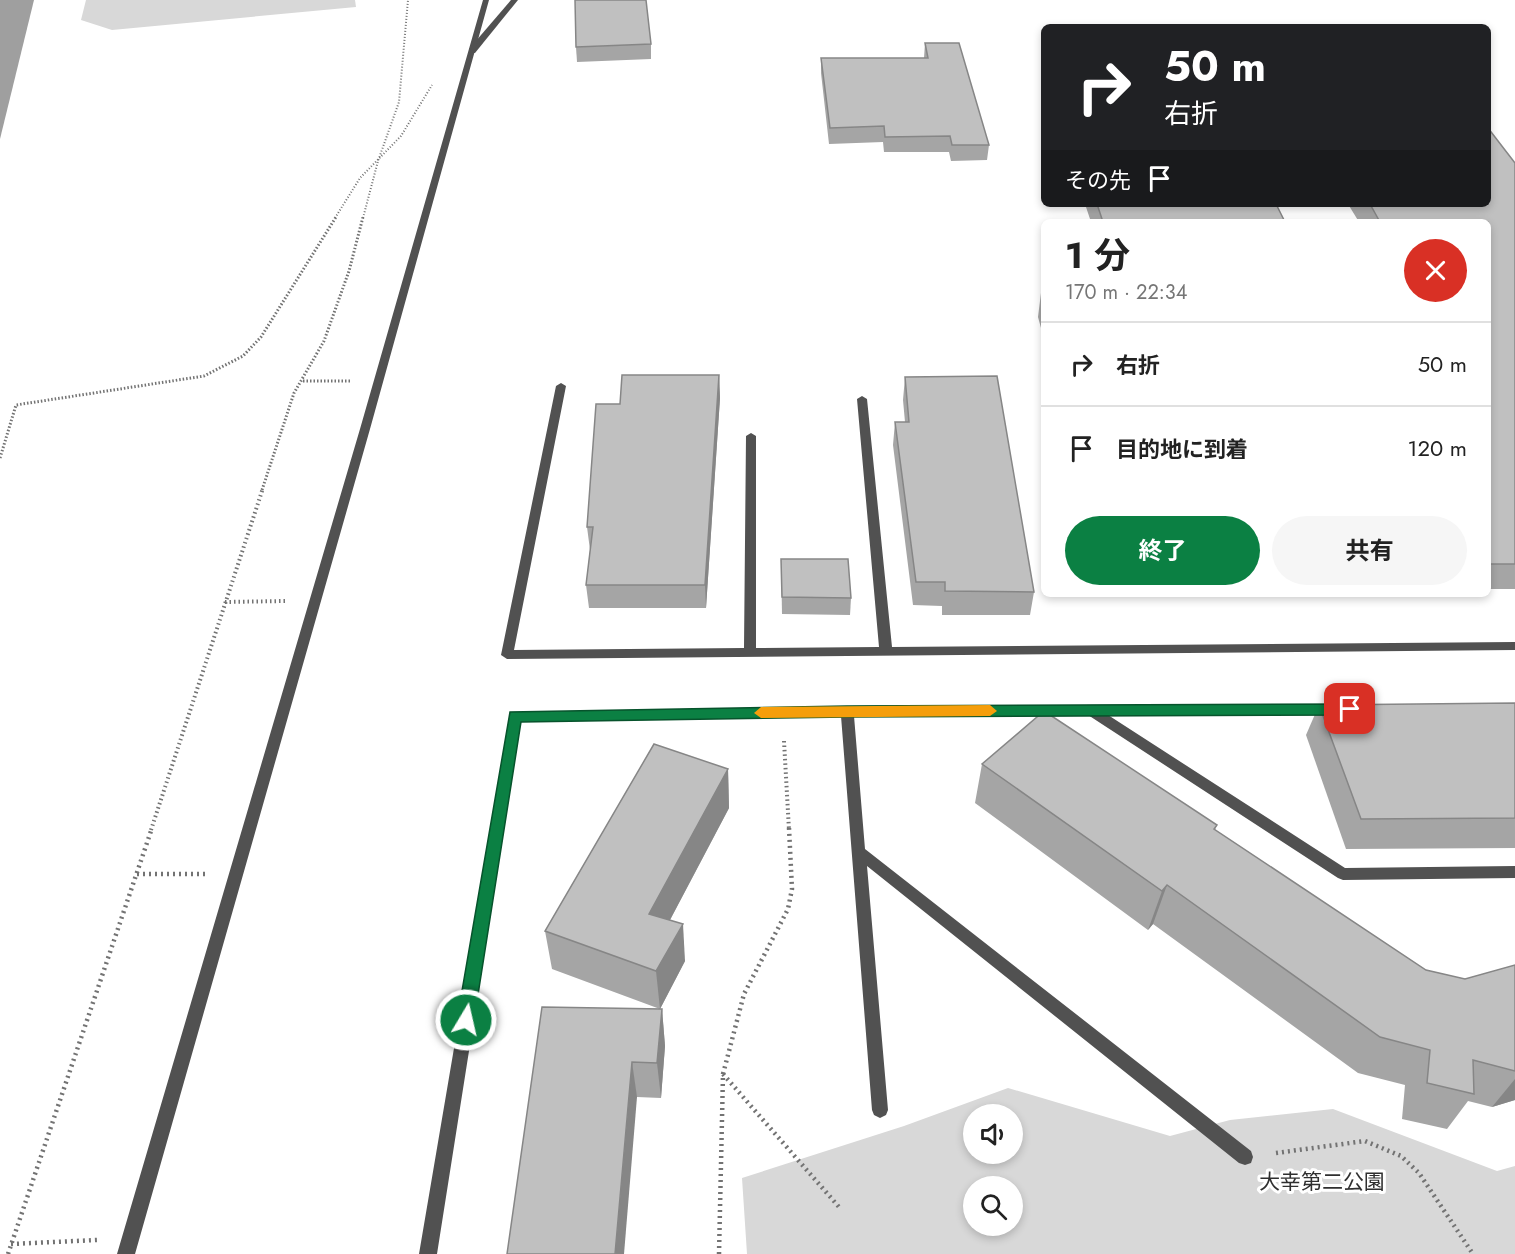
<!DOCTYPE html>
<html lang="ja">
<meta charset="utf-8">
<style>
:root{--surface:#fff;--page:#f6f6f6;--text:#222;--muted:#767676;--line:#e0e0e0;--accent:#0b8043}
body{margin:0;font-family:Jost,"Noto Sans JP",sans-serif;background:var(--page);color:var(--text);height:100vh;display:flex;flex-direction:column;font-size:22px;white-space:nowrap}
*{box-sizing:border-box;margin:0}
p{font-size:20px;color:var(--muted)}
.icon{flex:none;width:33px;height:33px;fill:none;stroke:currentColor;stroke-width:2;stroke-linecap:round;stroke-linejoin:round}
.map{position:relative;flex:1;overflow:hidden}
.sheet{position:absolute;left:1041px;top:219px;width:450px;height:378px;display:flex;flex-direction:column;background:var(--surface);border-radius:9px;box-shadow:0 3px 9px #0003}
.sheet>*{flex:none}
.top-card{position:absolute;left:1041px;top:24px;width:450px;height:183px;border-radius:9px;box-shadow:0 3px 9px #0003;background:#202124;color:#fff;overflow:hidden}
.controls{position:absolute;left:963px;top:1104px;display:grid;gap:12px}
.controls a{display:grid;place-items:center;width:60px;height:60px;border-radius:50%;background:var(--surface);box-shadow:0 3px 9px #0003;font-size:30px}
.pin{position:absolute;display:grid;place-items:center;width:51px;height:51px;color:#fff;margin:-26px;border-radius:12px;box-shadow:0 3px 9px #0006}
.me{position:absolute;width:66px;margin:-33px;rotate:9deg;stroke-linejoin:round;filter:drop-shadow(0 0 4px #0008)}
.turn{display:flex;align-items:center;gap:21px;height:126px;padding:0 24px;font-size:27px}
.turn .icon{width:78px;height:78px;stroke-width:2.5}
.turn b{display:block;font-size:42px;line-height:51px}
.then{display:flex;align-items:center;height:57px;padding:0 24px;background:#0003;gap:12px;font-size:22px}
.round{display:grid;place-items:center;flex:none;width:63px;height:63px;border-radius:32px;background:var(--page)}
.headline{display:flex;align-items:center;justify-content:space-between;height:102px;padding:0 24px}
h1{font-size:36px;font-weight:700;line-height:45px}
.cta{display:flex;gap:12px;margin-top:auto;padding:12px 24px}
.cta a{flex:1;height:69px;border-radius:36px;background:var(--accent);color:#fff;font-size:24px;font-weight:700;line-height:69px;text-align:center}
.cta a+a{background:var(--page);color:var(--text)}
ul{padding:0;list-style:none}
li{display:flex;align-items:center;gap:18px;height:84px;padding:0 24px;border-top:2px solid var(--line)}
li div{flex:1}
li b{display:block;font-size:22px}
li em{font-style:normal}
.map>svg:first-child{display:block}
.green{fill:#d8d8d8;fill-rule:evenodd}
.water{fill:#9f9f9f}
.lines{fill:none;stroke-linecap:round;stroke-linejoin:round}
.path-far3{stroke:#737373;stroke-width:2;stroke-dasharray:1 2;stroke-linecap:butt}
.path-far2{stroke:#737373;stroke-width:3;stroke-dasharray:1.5 2;stroke-linecap:butt}
.path-far1{stroke:#737373;stroke-width:4;stroke-dasharray:1.5 3;stroke-linecap:butt}
.path{stroke:#737373;stroke-width:4.5;stroke-dasharray:2 4;stroke-linecap:butt}
.minor{fill:#515151;fill-rule:evenodd}
.tertiary{fill:#515151;fill-rule:evenodd}
.wall{fill:#a5a5a5}
.shaded-wall{fill:#868686}
.building{fill:#c0c0c0;stroke:#868686;stroke-width:1.5}
.route{fill:#0b8043;stroke:#07532c;stroke-width:1.5}
.slow{fill:#f59e0b}
.labels{text-anchor:middle;dominant-baseline:central;stroke-width:6;stroke-linejoin:round;paint-order:stroke}
.near-park-label{font-size:21px;fill:#2f2f2f;stroke:#fff}
</style>
<div class="map">
<svg width="1515" height="1254" viewBox="0 0 1515 1254">
<rect width="100%" height="100%" fill="#fff"/>
<g class="green">
<path d="M86,0H355L356,7L112,30L81,20Z"/>
<path d="M1008,1088L1170,1136L1230,1120L1333,1109L1497,1171L1515,1166V1254H747L742,1178L904,1126ZM974,1114H1012V1154H974ZM974,1186H1012V1226H974Z"/>
</g>
<path class="water" d="M0,0H34L0,139Z"/>
<g class="lines">
<g class="path-far3">
<path d="M335,218L360,178L401,136L432,85"/>
<path d="M363,218L378,161L399,102L408,0"/>
</g>
<g class="path-far2">
<path d="M303,381H350"/>
<path d="M0,458L16,405L204,376L243,356L261,337L336,217"/>
<path d="M262,490L294,393L324,341L349,271L363,217"/>
</g>
<g class="path-far1">
<path d="M225,602L285,601"/>
<path d="M784,741L789,830"/>
<path d="M151,830L263,488"/>
</g>
<g class="path">
<path d="M137,874H205"/>
<path d="M723,1074L839,1207"/>
<path d="M1276,1153L1365,1141L1401,1156L1419,1173L1473,1254"/>
<path d="M11,1244L97,1240"/>
<path d="M8,1254L152,828"/>
<path d="M719,1254L723,1074L744,994L788,909L792,889L789,828"/>
</g>
<g class="minor">
<path d="M511,0H518L475,53H469V49Z"/>
<path d="M561,383L566,386L514,650L744,648L746,436L751,433L756,436V648L879,647L857,399L862,396L867,399L892,647L1515,642V650L507,659L501,655L556,386Z"/>
<path d="M1331,704L1335,706L1337,709L1335,712L1331,714L1108,715L1345,868L1515,866V878L1343,880L1338,878L1088,715L854,716L865,849L1251,1151L1253,1157L1251,1163L1245,1165L1239,1163L867,866L888,1110L886,1115L880,1118L874,1115L872,1110L841,716L521,721L437,1254H419L511,713L847,706Z"/>
</g>
<path class="tertiary" d="M483,0H489L370,429L135,1254H117L360,429Z"/>
</g>
<g class="wall">
<path d="M925,43L989,145L987,160L951,161L949,152H884L883,142L829,144L821,73V58H924Z"/>
<path d="M651,44V59L577,62L576,47Z"/>
<path d="M1044,56V81L1042,73Z"/>
<path d="M1515,163V589H1488V222H1359L1348,204H1488Z"/>
<path d="M1085,204H1276L1285,222H1091Z"/>
<path d="M1041,293H1044V339L1038,317Z"/>
<path d="M719,375L720,398L706,608H589L586,585L590,550L587,527L620,404Z"/>
<path d="M905,377L1034,592L1030,615H942V606L913,605L893,445L895,422H905L903,400Z"/>
<path d="M781,559L851,598L850,615L782,614Z"/>
<path d="M1515,703V848L1346,849L1306,735L1319,705Z"/>
<path d="M982,764L1217,825L1215,830L1426,970L1465,979L1515,965V1100L1492,1107L1468,1101L1447,1129L1402,1119L1405,1085L1358,1073L1153,924L1148,930L975,803Z"/>
<path d="M728,769L729,808L670,920L685,961L660,1009L552,969L545,931Z"/>
<path d="M662,1009L665,1046L661,1098L637,1097L507,1254Z"/>
</g>
<g class="shaded-wall">
<path d="M719,375L720,398L706,608L705,585Z"/>
<path d="M728,769L729,808L653,952L649,914Z"/>
<path d="M1167,885L1153,924L1148,930L1162,891Z"/>
<path d="M683,924L685,961L660,1009L656,971Z"/>
<path d="M662,1009L665,1046L661,1098L657,1063Z"/>
<path d="M632,1062L637,1097L624,1254H615Z"/>
<path d="M1515,1079V1100L1492,1107Z"/>
</g>
<g class="building">
<path d="M575,0H646L651,44L576,47Z"/>
<path d="M1337,26H1410V27H1338Z"/>
<path d="M925,43H959L989,145H952L950,136L885,137L884,126L830,128L821,58H928Z"/>
<path d="M1488,128L1515,163V564H1488V222H1380L1370,204H1488Z"/>
<path d="M1097,204H1276L1285,222H1103Z"/>
<path d="M622,375H719L705,585H586L593,527H587L596,404H620Z"/>
<path d="M997,376L1034,592L945,591V582H916L895,422H909L905,377Z"/>
<path d="M781,559H848L851,598L782,597Z"/>
<path d="M1515,703V818L1361,819L1319,705Z"/>
<path d="M1044,711L1217,825L1214,829L1426,970L1465,979L1515,965V1071L1473,1060L1474,1094L1427,1083L1430,1050L1380,1037L1167,885L1162,891L982,764Z"/>
<path d="M654,744L728,769L649,914L683,924L656,971L545,931Z"/>
<path d="M542,1007L662,1009L657,1063L632,1062L615,1254H507Z"/>
</g>
<path class="route" d="M1350,704L1357,709L1350,715L847,717L521,722L474,1020L472,1026L466,1028L460,1026L457,1020L510,712L847,706Z"/>
<path class="slow" d="M990,705L997,711L990,716L761,718L754,713L761,707Z"/>
<g class="labels">
<g class="near-park-label">
<text x="1322" y="1182">大幸第二公園</text>
</g>
</g>
</svg>
<div class="controls">
<a><svg class="icon" aria-label="sound" viewBox="0 0 24 24"><path d="M4 9h4l5-4v14l-5-4H4zM17 9q2 3 0 6"/></svg></a>
<a><svg class="icon" aria-label="search" viewBox="0 0 24 24"><circle cx="10" cy="10" r="6"/><path d="M15 15l6 6"/></svg></a>
</div>
<div class="pin" style="left:1350px;top:709px;background:#d93025"><svg class="icon" aria-label="arrive" viewBox="0 0 24 24"><path d="M6 21V4h12l-3 4 3 4H6"/></svg></div>
<svg class="me" style="left:466px;top:1020px" viewBox="-20 -20 40 40"><circle r="17" fill="#0b8043" stroke="#fff" stroke-width="3"/><path d="M0-11L8 9 0 5-8 9z" fill="#fff"/></svg>
<div class="top-card">
<div class="turn"><svg class="icon" aria-label="right" viewBox="0 0 24 24"><path d="M7 20v-9h11M14 6l5 5-5 5"/></svg><div><b>50 m</b>右折</div></div>
<div class="then">その先<svg class="icon" aria-label="arrive" viewBox="0 0 24 24"><path d="M6 21V4h12l-3 4 3 4H6"/></svg></div>
</div>
<section class="sheet">
<div class="headline"><div><h1>1 分</h1><p>170 m · 22:34</p></div><a class="round" style="background:#d93025;color:#fff"><svg class="icon" aria-label="close" viewBox="0 0 24 24"><path d="M6 6l12 12M18 6L6 18"/></svg></a></div>
<ul>
<li><svg class="icon" aria-label="right" viewBox="0 0 24 24"><path d="M7 20v-9h11M14 6l5 5-5 5"/></svg><div><b>右折</b></div><em>50 m</em></li>
<li><svg class="icon" aria-label="arrive" viewBox="0 0 24 24"><path d="M6 21V4h12l-3 4 3 4H6"/></svg><div><b>目的地に到着</b></div><em>120 m</em></li>
</ul>
<div class="cta"><a>終了</a><a>共有</a></div>
</section>
</div>
